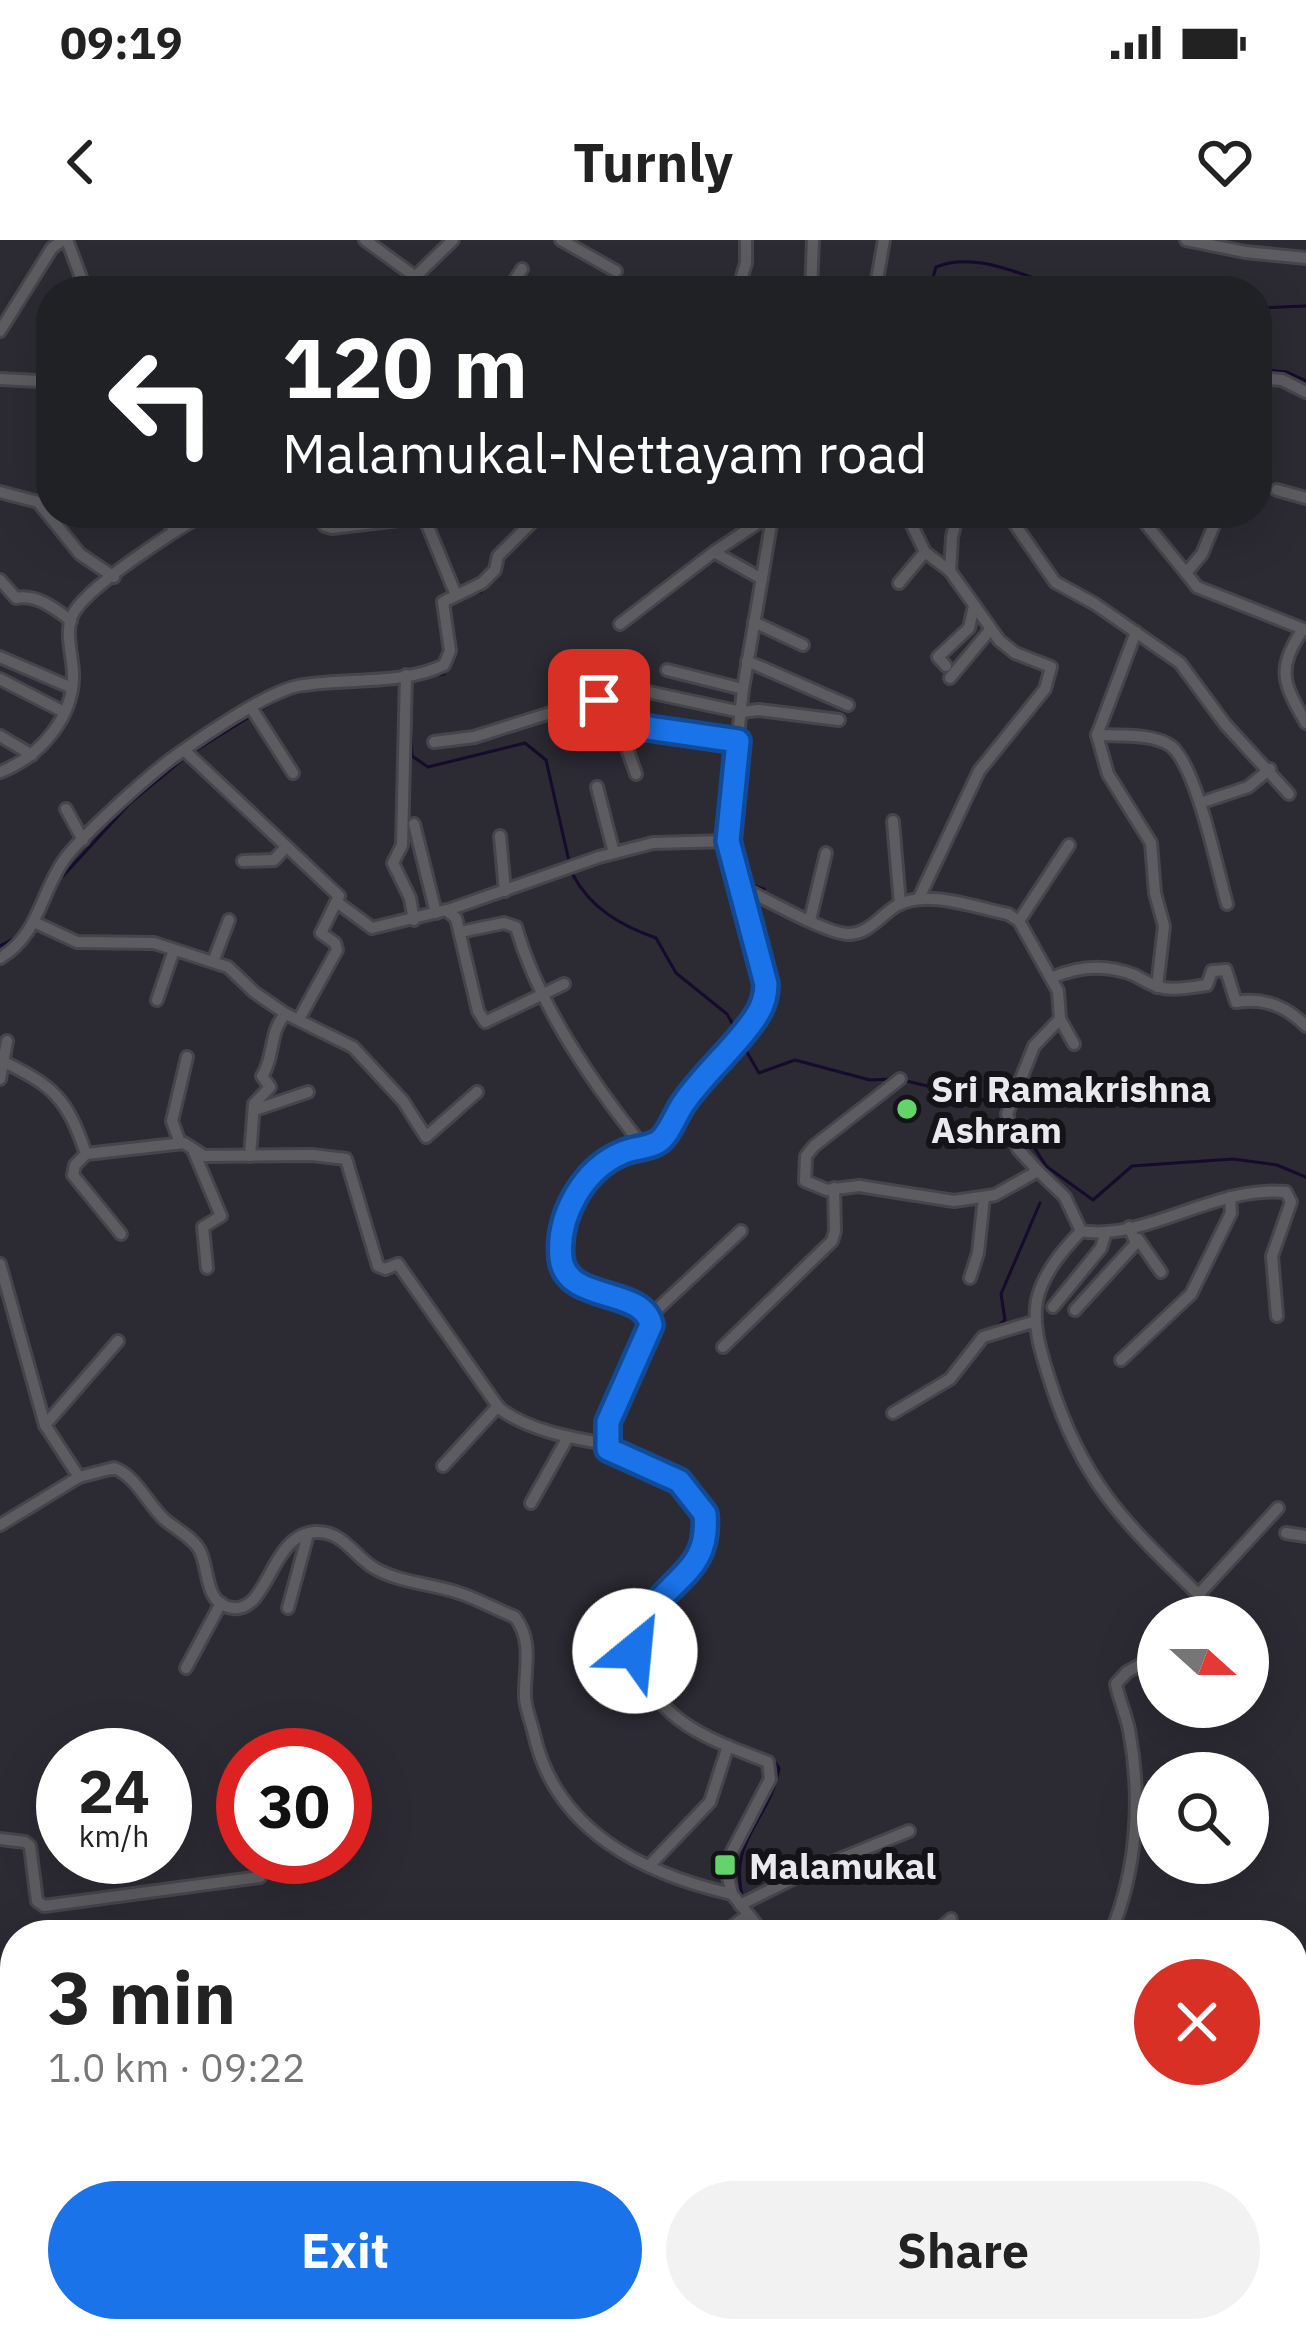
<!DOCTYPE html>
<meta charset="utf-8">
<style>
:root{--surface:#fff;--page:#f2f2f2;--text:#222;--muted:#767676;--accent:#1a73e8}
body{margin:0;font-family:"IBM Plex Sans",sans-serif;background:var(--page);color:var(--text);height:100vh;display:flex;flex-direction:column;font-size:45px;white-space:nowrap}
*{box-sizing:border-box;margin:0}
p{font-size:39px;color:var(--muted)}
.icon{flex:none;width:66px;height:66px;fill:none;stroke:currentColor;stroke-width:2;stroke-linecap:round;stroke-linejoin:round}
.map{position:relative;flex:1;overflow:hidden}
.drawer{position:absolute;left:0px;top:1680px;width:1308px;height:423px;display:flex;flex-direction:column;background:var(--surface);border-radius:48px 48px 0 0;box-shadow:0 12px 48px #0002}
.drawer>*{flex:none}
.hud{position:absolute;left:36px;top:36px;width:1236px;height:252px;border-radius:48px;box-shadow:0 12px 48px #0002;background:#202124;color:#fff;overflow:hidden}
.needle{width:78px;rotate:111deg}
.buttons{position:absolute;left:1137px;top:1356px;display:grid;gap:24px}
.buttons a{display:grid;place-items:center;width:132px;height:132px;border-radius:50%;background:var(--surface);box-shadow:0 12px 48px #0002;font-size:60px}
.speed{position:absolute;left:36px;top:1488px;display:flex;gap:24px;font-size:60px;font-weight:700;text-align:center}
.speed>*{display:grid;place-content:center;width:156px;height:156px;border-radius:50%;background:var(--surface);box-shadow:0 12px 48px #0002;line-height:1}
.speed small{font-size:30px;font-weight:400}
.speed .limit{border:18px solid #d22;background:#fff;color:#111}
.pin{position:absolute;display:grid;place-items:center;width:102px;height:102px;color:#fff;margin:-51px;border-radius:24px;box-shadow:0 6px 18px #0006}
.me{position:absolute;width:132px;margin:-66px;rotate:28deg;stroke-linejoin:round;filter:drop-shadow(0 0 9px #0008)}
.turn{display:flex;align-items:center;gap:42px;height:252px;padding:0 48px;font-size:54px}
.turn .icon{width:156px;height:156px;stroke-width:2.5}
.turn b{display:block;font-size:84px;line-height:102px}
.round{display:grid;place-items:center;flex:none;width:126px;height:126px;border-radius:63px;background:var(--page)}
.overview{display:flex;align-items:center;justify-content:space-between;height:204px;padding:0 48px}
h1{font-size:72px;font-weight:700;line-height:90px}
.action{display:flex;gap:24px;margin-top:auto;padding:24px 48px}
.action a{flex:1;height:138px;border-radius:72px;background:var(--accent);color:#fff;font-size:48px;font-weight:700;line-height:138px;text-align:center}
.action a+a{background:var(--page);color:var(--text)}
.status{display:flex;justify-content:space-between;align-items:center;height:84px;padding:0 60px;background:var(--surface);direction:ltr}
.status svg{height:33px;fill:currentColor}
header{display:flex;justify-content:space-between;align-items:center;height:156px;padding:0 48px;background:var(--surface);font-size:54px;font-weight:700}
.map>svg:first-child{display:block}
.lines{fill:none;stroke-linecap:round;stroke-linejoin:round}
.stream{stroke:#160b2d;stroke-width:3}
.minor-casing{stroke:#47454c;stroke-width:16}
.minor{stroke:#5d5d61;stroke-width:10}
.route-casing{stroke:#114b97;stroke-width:30}
.route{stroke:#1a73e8;stroke-width:21}
.poi-dot{fill:#62d469;stroke:#141317;stroke-width:4.5}
.labels{text-anchor:middle;dominant-baseline:central;stroke-width:12;stroke-linejoin:round;paint-order:stroke}
.poi-label{font-size:36px;font-weight:bold;fill:#eae9ee;stroke:#141317;text-anchor:start}
</style>
<div class="status"><b>09:19</b><svg viewBox="0 0 49 12"><path d="M0 12V9h3v3zM5 12V6h3v6zM10 12V3h3v9zM15 12V0h3v12zM26 1h20v11H26zM47 4h2v5h-2z"/></svg></div>
<header><svg class="icon" aria-label="back" viewBox="0 0 24 24"><path d="M15 5l-7 7 7 7"/></svg>Turnly<svg class="icon" aria-label="heart" viewBox="0 0 24 24"><path d="M12 20l-8-8c-3-5 5-10 8-4 3-6 11-1 8 4z"/></svg></header>
<div class="map">
<svg width="1306" height="2101" viewBox="0 0 1306 2101">
<rect width="100%" height="100%" fill="#2c2a32"/>
<g class="lines">
<g class="stream">
<path d="M817,47L819,0"/>
<path d="M817,50V47L845,51"/>
<path d="M805,51L807,7"/>
<path d="M929,51L936,27C980,9 1031,41 1075,51"/>
<path d="M1257,68L1306,66"/>
<path d="M1257,129L1287,132L1306,141"/>
<path d="M512,308L551,273"/>
<path d="M470,354L481,352L497,336"/>
<path d="M429,436L444,434"/>
<path d="M286,455L324,448"/>
<path d="M260,470L278,459"/>
<path d="M410,475L412,516L428,527L525,503L546,520L569,621"/>
<path d="M193,512L249,477"/>
<path d="M722,594L730,526"/>
<path d="M723,605L736,650"/>
<path d="M573,635C591,669 622,686 656,698L676,733L727,774L737,792"/>
<path d="M63,636L130,563L183,519"/>
<path d="M743,642L764,649"/>
<path d="M755,682L772,749L762,775"/>
<path d="M0,706L19,696"/>
<path d="M744,807L759,833L795,820L870,840L893,839"/>
<path d="M902,840L978,858L1003,868"/>
<path d="M1011,871L1046,926L1093,960L1132,926L1233,919L1277,925L1306,937"/>
<path d="M628,916L665,907L671,897"/>
<path d="M568,1002L572,1026L596,1046"/>
<path d="M997,1087L1005,1080L1001,1054L1040,963"/>
<path d="M619,1166L637,1125"/>
<path d="M612,1203L641,1217"/>
<path d="M654,1376L681,1349"/>
<path d="M642,1410L654,1441L671,1465"/>
<path d="M743,1659C727,1599 770,1581 779,1528L773,1520"/>
</g>
<defs>
<g id="minor">
<path d="M67,0L86,51"/>
<path d="M365,0L435,51"/>
<path d="M561,0L616,31"/>
<path d="M1186,0L1245,12L1306,18"/>
<path d="M85,49L125,45L134,51"/>
<path d="M738,50L746,23V0"/>
<path d="M412,51L419,33L453,0"/>
<path d="M508,51L522,29"/>
<path d="M811,51L813,0"/>
<path d="M875,51L884,0"/>
<path d="M0,91L52,8L63,0"/>
<path d="M1257,138L1282,140L1306,152"/>
<path d="M0,139L39,141"/>
<path d="M1277,250L1306,258"/>
<path d="M0,252L38,262L80,314L114,337"/>
<path d="M160,273L176,290"/>
<path d="M230,273L252,277L260,273"/>
<path d="M315,273L325,286L332,288L424,277L456,355"/>
<path d="M906,273L925,312L950,331"/>
<path d="M1007,273L1055,342L1095,364L1180,423L1225,484L1289,554"/>
<path d="M1137,273L1186,333L1202,314L1219,273"/>
<path d="M714,312L762,339"/>
<path d="M1186,333L1197,347L1306,390"/>
<path d="M0,340L16,358C36,354 55,368 71,381"/>
<path d="M899,343L925,312"/>
<path d="M754,382L803,405"/>
<path d="M620,384L714,312L773,273"/>
<path d="M1303,389C1276,430 1283,443 1306,483"/>
<path d="M1136,392L1097,495L1108,534L1151,603L1155,653L1164,686L1157,747"/>
<path d="M0,417L72,448"/>
<path d="M747,421L848,465"/>
<path d="M946,426L938,417L969,388L974,366"/>
<path d="M667,430L743,449"/>
<path d="M406,435L402,605L393,623L410,658L414,680"/>
<path d="M950,438L990,390"/>
<path d="M0,439L64,472"/>
<path d="M608,455L636,534"/>
<path d="M252,469L293,533"/>
<path d="M615,483L738,501"/>
<path d="M636,487L640,450"/>
<path d="M1097,495C1118,496 1153,493 1171,506C1197,527 1217,629 1227,664"/>
<path d="M0,496L32,515"/>
<path d="M434,502L474,497L630,448L741,472L759,470L839,480"/>
<path d="M185,511L339,656L321,693L335,703L337,710L299,779"/>
<path d="M0,532C40,517 75,476 73,432C72,414 65,392 72,376C84,348 177,289 206,273"/>
<path d="M597,547L614,613"/>
<path d="M1200,563L1248,547L1270,529"/>
<path d="M66,569L83,600"/>
<path d="M893,581L900,664"/>
<path d="M414,584L436,673"/>
<path d="M500,596L505,651"/>
<path d="M243,621L274,620L285,608"/>
<path d="M743,648C766,659 827,694 848,694C869,694 880,676 896,666C927,648 976,668 1008,674L1019,681L1058,751L1060,779L1034,806L1007,874L1018,909L1038,931L995,955L954,961L859,946L827,950L805,941L806,916L814,906L900,839"/>
<path d="M919,658L979,531L1045,449L1051,427L1015,413L999,400L950,331L952,297L958,273"/>
<path d="M338,663L372,688L446,670L456,678L478,771L485,782L564,744"/>
<path d="M448,670L599,617L653,603L728,601"/>
<path d="M810,680L826,613"/>
<path d="M1019,681L1069,605"/>
<path d="M36,683L77,702L154,703L228,727L254,752L286,774L353,807L403,861L426,897L477,852"/>
<path d="M460,692L504,683L516,687C539,766 591,841 642,905"/>
<path d="M0,718C39,695 40,654 64,620C81,596 146,538 171,519C199,499 267,452 298,446C344,437 401,446 444,425L450,411L443,362L482,343L495,330L498,316L541,273"/>
<path d="M213,722L229,680"/>
<path d="M1051,738C1078,726 1106,724 1134,735C1142,739 1151,745 1159,747C1174,751 1192,747 1207,745L1212,731L1226,730L1236,762C1264,757 1286,766 1306,786"/>
<path d="M157,760L174,710"/>
<path d="M1060,779L1074,804"/>
<path d="M0,820C54,846 67,858 86,914"/>
<path d="M0,839L7,801"/>
<path d="M255,870L308,852"/>
<path d="M180,903L172,881L187,817"/>
<path d="M194,912L221,976L203,987L207,1028"/>
<path d="M250,916L254,864L270,847L262,836C275,817 269,789 286,774"/>
<path d="M1038,931L1065,957L1081,991C1144,1002 1215,945 1286,952L1291,962L1272,1016L1277,1076"/>
<path d="M1081,991C1063,1010 1043,1033 1037,1060C1032,1087 1042,1116 1050,1141C1082,1243 1126,1284 1201,1357L1209,1377"/>
<path d="M121,994L73,935L75,925L86,914L184,903L204,916L312,915L346,919L378,1026L385,1029L398,1024L499,1168C527,1190 571,1198 606,1204"/>
<path d="M1138,999L1161,1032"/>
<path d="M0,1024L45,1185L79,1237"/>
<path d="M970,1038L978,1013L984,957"/>
<path d="M1053,1067L1101,1008L1105,995"/>
<path d="M1075,1070L1136,1003L1129,987"/>
<path d="M650,1076L741,991"/>
<path d="M723,1107L832,1001L835,991L834,948"/>
<path d="M1121,1120L1191,1054L1231,973L1230,957"/>
<path d="M893,1173L950,1139L983,1097L1036,1081"/>
<path d="M45,1185L118,1101"/>
<path d="M443,1226L498,1166"/>
<path d="M531,1263L568,1197"/>
<path d="M0,1285L79,1237L114,1228C136,1236 147,1263 164,1279C174,1288 192,1297 199,1309C210,1327 203,1365 233,1368C269,1372 270,1295 315,1292C343,1290 355,1318 376,1329C399,1342 431,1344 456,1352C476,1358 495,1369 515,1377C534,1402 524,1429 525,1458C526,1469 531,1482 534,1494C555,1590 643,1634 732,1654"/>
<path d="M1286,1293L1306,1296"/>
<path d="M1198,1355L1278,1268"/>
<path d="M288,1368L308,1294"/>
<path d="M186,1428L221,1363"/>
<path d="M0,1599L25,1602L30,1606L37,1661L44,1666L260,1637"/>
<path d="M649,1626L710,1562L728,1506"/>
<path d="M740,1665L796,1637L909,1591"/>
<path d="M721,1695L746,1676"/>
<path d="M765,1695L732,1654L725,1625L770,1539L768,1522C717,1502 661,1485 641,1428C635,1409 637,1394 647,1376C658,1358 679,1346 692,1330C715,1300 707,1264 679,1241C659,1225 634,1222 611,1213C594,1186 638,1114 651,1085C644,1046 567,1064 561,1018C560,1002 566,988 570,973C582,936 602,918 639,907C645,905 652,906 657,903C668,897 676,874 683,864C709,828 751,797 766,754L728,588L743,449L773,273"/>
<path d="M932,1695L951,1679"/>
<path d="M1110,1695C1137,1631 1142,1557 1129,1490C1126,1474 1119,1460 1116,1444L1127,1432L1158,1415"/>
<path d="M1293,1777L1306,1749"/>
<path d="M1293,1837L1306,1826"/>
<path d="M0,2073L15,2069"/>
<path d="M394,2088H395"/>
<path d="M896,2101L905,2088"/>
<path d="M1198,2101L1203,2088"/>
</g>
</defs>
<use href="#minor" class="minor-casing"/>
<use href="#minor" class="minor"/>
</g>
<g class="lines">
<defs>
<path id="route" d="M599,460L608,454L616,483L621,484L738,501L728,601L766,744C766,757 762,768 755,778C734,809 704,833 683,864C676,874 668,896 658,902C649,908 633,908 622,913C584,929 557,975 561,1018C566,1064 643,1046 651,1085L608,1182V1209L679,1241L705,1274C710,1329 674,1336 648,1374C641,1384 638,1399 635,1411"/>
</defs>
<use href="#route" class="route-casing"/>
<use href="#route" class="route"/>
</g>
<g class="poi-dot">
<circle cx="907" cy="869" r="12"/>
<rect x="713" y="1613" width="24" height="24" rx="6"/>
</g>
<g class="labels">
<g class="poi-label">
<text x="931" y="848">Sri Ramakrishna<tspan x="931" dy="41">Ashram</tspan></text>
<text x="749" y="1625">Malamukal</text>
</g>
</g>
</svg>
<div class="buttons">
<a><svg class="needle" viewBox="-14 -14 28 28"><path d="M0-13l5 13h-10z" fill="#e53935"/><path d="M0 13l5-13h-10z" fill="#767676"/></svg></a>
<a><svg class="icon" aria-label="search" viewBox="0 0 24 24"><circle cx="10" cy="10" r="6"/><path d="M15 15l6 6"/></svg></a>
</div>
<div class="speed"><div>24<small>km/h</small></div><div class="limit">30</div></div>
<div class="pin" style="left:599px;top:460px;background:#d93025"><svg class="icon" aria-label="arrive" viewBox="0 0 24 24"><path d="M6 21V4h12l-3 4 3 4H6"/></svg></div>
<svg class="me" style="left:635px;top:1411px" viewBox="-20 -20 40 40"><circle r="19" fill="#fff"/><path d="M0-13L10 11 0 6-10 11z" fill="#1a73e8"/></svg>
<div class="hud">
<div class="turn"><svg class="icon" aria-label="left" viewBox="0 0 24 24"><path d="M17 20v-9H6M10 6l-5 5 5 5"/></svg><div><b>120 m</b>Malamukal-Nettayam road</div></div>
</div>
<section class="drawer">
<div class="overview"><div><h1>3 min</h1><p>1.0 km · 09:22</p></div><a class="round" style="background:#d93025;color:#fff"><svg class="icon" aria-label="close" viewBox="0 0 24 24"><path d="M6 6l12 12M18 6L6 18"/></svg></a></div>
<div class="action"><a>Exit</a><a>Share</a></div>
</section>
</div>
